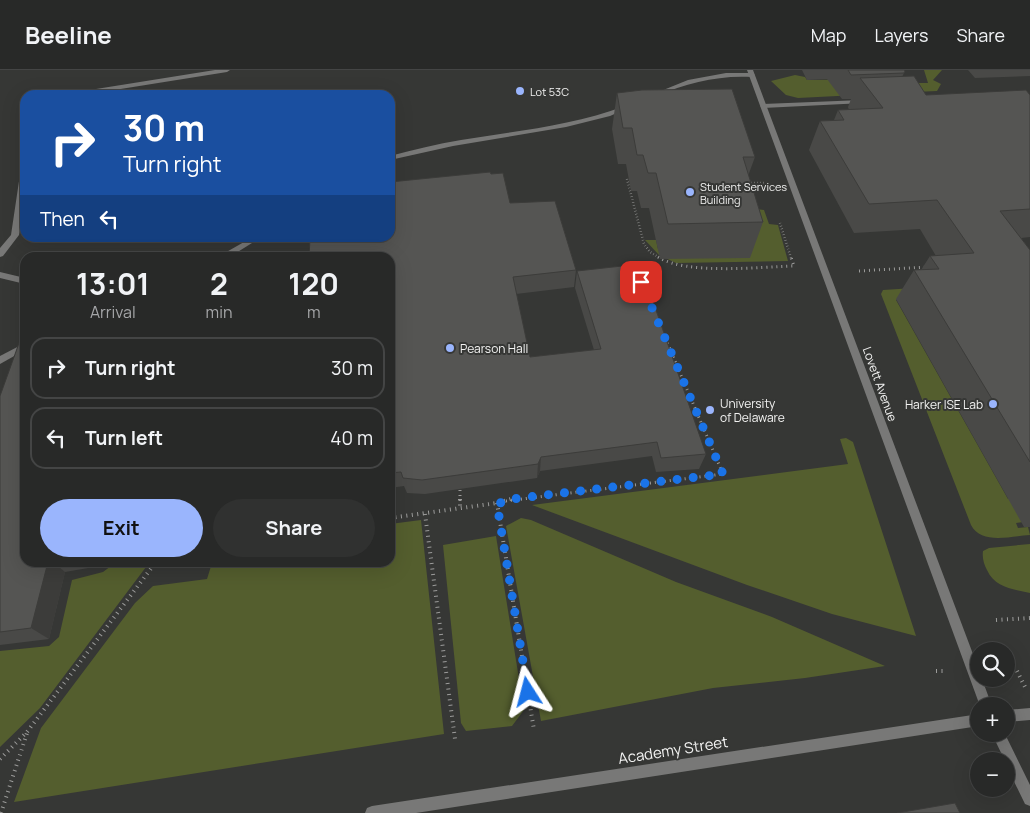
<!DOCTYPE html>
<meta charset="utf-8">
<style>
:root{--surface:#282928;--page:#303130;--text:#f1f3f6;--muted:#a5a6a8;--line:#444545;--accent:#9ab5fd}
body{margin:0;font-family:Manrope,sans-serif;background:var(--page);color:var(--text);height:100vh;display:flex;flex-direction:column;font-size:19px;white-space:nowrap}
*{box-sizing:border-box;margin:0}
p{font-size:16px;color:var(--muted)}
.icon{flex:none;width:28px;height:28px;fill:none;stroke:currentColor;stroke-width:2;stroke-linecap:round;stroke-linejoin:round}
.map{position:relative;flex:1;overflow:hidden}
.drawer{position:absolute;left:20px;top:182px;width:375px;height:315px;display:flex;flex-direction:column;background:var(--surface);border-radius:15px;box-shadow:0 5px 20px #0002,0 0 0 1px var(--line)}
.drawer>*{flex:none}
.hud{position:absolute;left:20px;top:20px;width:375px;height:152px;border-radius:15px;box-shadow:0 5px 20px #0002,0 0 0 1px var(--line);background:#1a4fa0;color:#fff;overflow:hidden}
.fabs{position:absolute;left:970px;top:572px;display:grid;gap:10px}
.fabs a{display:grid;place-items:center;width:45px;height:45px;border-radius:50%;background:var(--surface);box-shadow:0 5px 20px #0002,0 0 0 1px var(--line);font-size:25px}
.pin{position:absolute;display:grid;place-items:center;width:42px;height:42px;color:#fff;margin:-21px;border-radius:10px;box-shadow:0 2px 8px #0006}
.me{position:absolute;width:55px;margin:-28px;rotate:351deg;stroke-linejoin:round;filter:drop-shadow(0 0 4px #0008)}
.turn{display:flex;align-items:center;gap:18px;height:105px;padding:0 20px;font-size:22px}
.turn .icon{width:65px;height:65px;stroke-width:2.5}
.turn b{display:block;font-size:35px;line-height:42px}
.then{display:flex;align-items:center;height:48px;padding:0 20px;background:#0003;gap:10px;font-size:19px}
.eta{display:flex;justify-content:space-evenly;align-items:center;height:85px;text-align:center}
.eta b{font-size:30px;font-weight:700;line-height:35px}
.button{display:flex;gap:10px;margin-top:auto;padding:10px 20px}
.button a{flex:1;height:58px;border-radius:30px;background:var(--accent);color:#111;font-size:20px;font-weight:700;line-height:58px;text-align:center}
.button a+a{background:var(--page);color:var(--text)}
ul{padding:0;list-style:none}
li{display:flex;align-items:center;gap:15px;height:62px;margin:0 10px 8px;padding:0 10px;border:2px solid var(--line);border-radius:15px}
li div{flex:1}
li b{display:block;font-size:19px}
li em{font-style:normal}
header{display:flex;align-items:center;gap:30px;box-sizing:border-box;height:70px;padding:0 25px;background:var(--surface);border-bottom:1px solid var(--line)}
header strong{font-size:24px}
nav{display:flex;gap:28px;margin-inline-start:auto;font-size:18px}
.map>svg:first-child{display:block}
.green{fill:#545e2e}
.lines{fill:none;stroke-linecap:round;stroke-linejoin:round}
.path-far2{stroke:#9c9c9b;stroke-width:2.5;stroke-dasharray:0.5 2.5;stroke-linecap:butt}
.path-far1{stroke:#9c9c9b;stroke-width:3;stroke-dasharray:1 4;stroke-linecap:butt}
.path{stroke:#9c9c9b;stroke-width:4;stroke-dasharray:1 4.5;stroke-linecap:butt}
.lane{fill:#787877;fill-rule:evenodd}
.street{fill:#787877;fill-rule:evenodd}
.wall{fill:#494947}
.shaded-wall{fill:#3c3c3a}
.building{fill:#555553;stroke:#3c3c3a}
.route{stroke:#1a73e8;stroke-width:9;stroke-dasharray:0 16.2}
.poi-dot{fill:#9ab5fd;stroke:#363735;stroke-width:2}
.labels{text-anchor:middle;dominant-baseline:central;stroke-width:4;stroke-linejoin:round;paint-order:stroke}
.far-poi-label{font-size:11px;fill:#f2f2f1;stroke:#363735;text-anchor:start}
.poi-label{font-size:12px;fill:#f2f2f1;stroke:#363735;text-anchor:start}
.street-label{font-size:12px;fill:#f2f2f1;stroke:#363735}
.near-street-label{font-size:15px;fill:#f2f2f1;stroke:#363735}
</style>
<header>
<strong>Beeline</strong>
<nav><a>Map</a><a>Layers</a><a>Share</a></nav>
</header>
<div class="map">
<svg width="1030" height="743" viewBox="0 0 1030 743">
<rect width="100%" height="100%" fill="#363735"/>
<g class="green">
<path d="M924,0H942L933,10L941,14L937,21L915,22L909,13H928Z"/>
<path d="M795,5L805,7L807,10L884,9L877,24L798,28L786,25L771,11Z"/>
<path d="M756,139L764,140L769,154L778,155L788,191L676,193L659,185L645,170H656L658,179Z"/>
<path d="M914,218L896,230L1008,429L1019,428L1030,451L1016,453L1018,458L1028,457L1030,465C1011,466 981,475 971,455L881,224L883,220Z"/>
<path d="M846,368L853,372L916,566L832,544L747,515L532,435L848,394L840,369Z"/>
<path d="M521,448L531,450L676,512L772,547L885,596L805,608L713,618L541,651L506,456Z"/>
<path d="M421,450L444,664L14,732L41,658L135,533L153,516L207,509L212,493L390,492V454Z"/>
<path d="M496,466L524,640L512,656L466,661L461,653L443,475Z"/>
<path d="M1030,474V523C1013,519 995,518 987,500C984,494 982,488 983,481L989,478Z"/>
<path d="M115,493H149L40,638L0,677V581L49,576L59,567L72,510L103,502Z"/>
</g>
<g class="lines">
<g class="path-far2">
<path d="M627,109L644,174L650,182L660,188"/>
<path d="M748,113H767"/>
<path d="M780,153L791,188"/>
</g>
<g class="path-far1">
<path d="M658,187C686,205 759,197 794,196L791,187"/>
<path d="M859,201L927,197"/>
<path d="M460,420V431"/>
<path d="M506,431L723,404L666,270"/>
</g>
<g class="path">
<path d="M460,429V439"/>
<path d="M497,433L534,660"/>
<path d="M425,444L455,669"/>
<path d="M390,448L497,433L511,429"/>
<path d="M996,550L1030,548"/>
<path d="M936,601H946"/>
<path d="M1006,601H1017L1026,619"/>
<path d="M0,689L27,662L156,492"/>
<path d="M1,743L27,663"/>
</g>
<g class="lane">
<path d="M215,0H230L227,2L83,25H68L71,23Z"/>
<path d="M726,3H752L755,5L752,7C718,5 688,13 656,26L651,25L688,10Z"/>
<path d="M862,30L864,31V33L763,38L760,36L763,34Z"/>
<path d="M625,36L630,37L610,46L566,57L453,76L390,90V86C413,80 437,74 461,70C516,61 571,56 625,36Z"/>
<path d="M22,91H25V120L19,165L3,186L0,187V178L11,165Z"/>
<path d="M251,168H260L228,188H216Z"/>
<path d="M0,202L25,208V214L0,208Z"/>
<path d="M25,273V280L0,294V286Z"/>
<path d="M992,664H1005L1030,715V736L1025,734L1006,695V691H1005Z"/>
</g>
<g class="street">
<path d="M747,0H753L979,600V609H982L992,636H980Z"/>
<path d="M1030,638V650L1006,652V640Z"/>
<path d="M979,644V656L416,743H365L367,738L372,736Z"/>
</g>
</g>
<g class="wall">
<path d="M802,0H904L905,1L902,7L926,25H1030V167L1021,168L1030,180V457H1024L896,229L914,200H921L930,186H936L920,159L854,163L809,80L820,51L834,50L838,40H849L848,37L851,29H842L827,9L807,10Z"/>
<path d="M968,0H1030V6L975,8Z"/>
<path d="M617,23L755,87L748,106L763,152L750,188L660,189L649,138H641L637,121H631L626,94H618L612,59Z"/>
<path d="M491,104L510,133L576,200L574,217L516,224L530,287L594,280L575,218L577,201L706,384L699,399L656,402L652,386L540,401L537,408L425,424L407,423L404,416L390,418V168Z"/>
<path d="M0,326L25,492H99L94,497L65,502L49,569L0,575Z"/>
</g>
<g class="shaded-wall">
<path d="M541,387L540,401L537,408L538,394Z"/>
<path d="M48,492H53L65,502L49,569L31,558Z"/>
<path d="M88,492H99L94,497Z"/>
</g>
<g class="building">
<path d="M848,0H904L905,1L904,3L851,5Z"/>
<path d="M914,6L926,25L1026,20L1030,25V139L1000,141L1030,180V392L914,200L939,199L930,186L974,183L937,130L869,134L820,51L844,50L838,40L883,38L860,8Z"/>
<path d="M732,19L755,87H743L763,152L668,154L656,103H648L643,85H637L632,58H623L617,23L642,20Z"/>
<path d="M490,102L491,104L503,103L510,133L555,131L576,200L513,207L530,287L601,279L577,201L640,194L706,384L661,388L657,372L541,387L538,394L422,410L403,408L401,402L390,403V188H309L310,168H390V112Z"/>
<path d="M23,262H25V492H48L31,558L0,562V326Z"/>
<path d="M955,733L960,743H897Z"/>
</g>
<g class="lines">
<path class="route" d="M528,622L497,434L512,429L723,404L641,212"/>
</g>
<g class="poi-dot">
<circle cx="520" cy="21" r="5"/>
<circle cx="690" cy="122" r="5"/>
<circle cx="450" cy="278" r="5"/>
<circle cx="993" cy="334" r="5"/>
<circle cx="710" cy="340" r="5"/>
</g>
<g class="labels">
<g class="far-poi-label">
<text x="530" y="21">Lot 53C</text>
<text x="700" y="116">Student Services<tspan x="700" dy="13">Building</tspan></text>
</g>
<g class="poi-label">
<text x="460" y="278">Pearson Hall</text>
<text x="720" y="333">University<tspan x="720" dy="14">of Delaware</tspan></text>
<text x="983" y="334" text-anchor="end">Harker ISE Lab</text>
</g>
<g class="street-label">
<text transform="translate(880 314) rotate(70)">Lovett Avenue</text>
</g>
<g class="near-street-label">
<text transform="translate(673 680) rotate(-9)">Academy Street</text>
</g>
</g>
</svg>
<div class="fabs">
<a><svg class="icon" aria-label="search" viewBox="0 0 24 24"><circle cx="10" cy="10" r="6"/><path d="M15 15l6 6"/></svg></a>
<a>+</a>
<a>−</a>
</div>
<div class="pin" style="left:641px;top:212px;background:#d93025"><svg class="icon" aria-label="arrive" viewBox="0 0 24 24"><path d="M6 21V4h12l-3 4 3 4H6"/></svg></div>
<svg class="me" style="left:528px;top:622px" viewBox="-20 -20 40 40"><path d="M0-17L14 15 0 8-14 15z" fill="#1a73e8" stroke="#fff" stroke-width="4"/></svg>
<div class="hud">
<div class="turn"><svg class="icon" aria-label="right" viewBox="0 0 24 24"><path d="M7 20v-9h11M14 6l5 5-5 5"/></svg><div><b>30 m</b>Turn right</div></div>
<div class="then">Then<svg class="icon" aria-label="left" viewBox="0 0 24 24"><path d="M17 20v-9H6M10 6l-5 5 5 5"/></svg></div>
</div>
<section class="drawer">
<div class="eta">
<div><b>13:01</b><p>Arrival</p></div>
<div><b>2</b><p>min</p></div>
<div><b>120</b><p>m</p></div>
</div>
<ul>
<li><svg class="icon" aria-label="right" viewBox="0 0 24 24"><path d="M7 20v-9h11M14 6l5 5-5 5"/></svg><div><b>Turn right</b></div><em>30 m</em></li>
<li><svg class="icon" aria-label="left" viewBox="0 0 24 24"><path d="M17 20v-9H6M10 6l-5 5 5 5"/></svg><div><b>Turn left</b></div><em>40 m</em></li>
</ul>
<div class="button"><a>Exit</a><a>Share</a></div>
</section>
</div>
